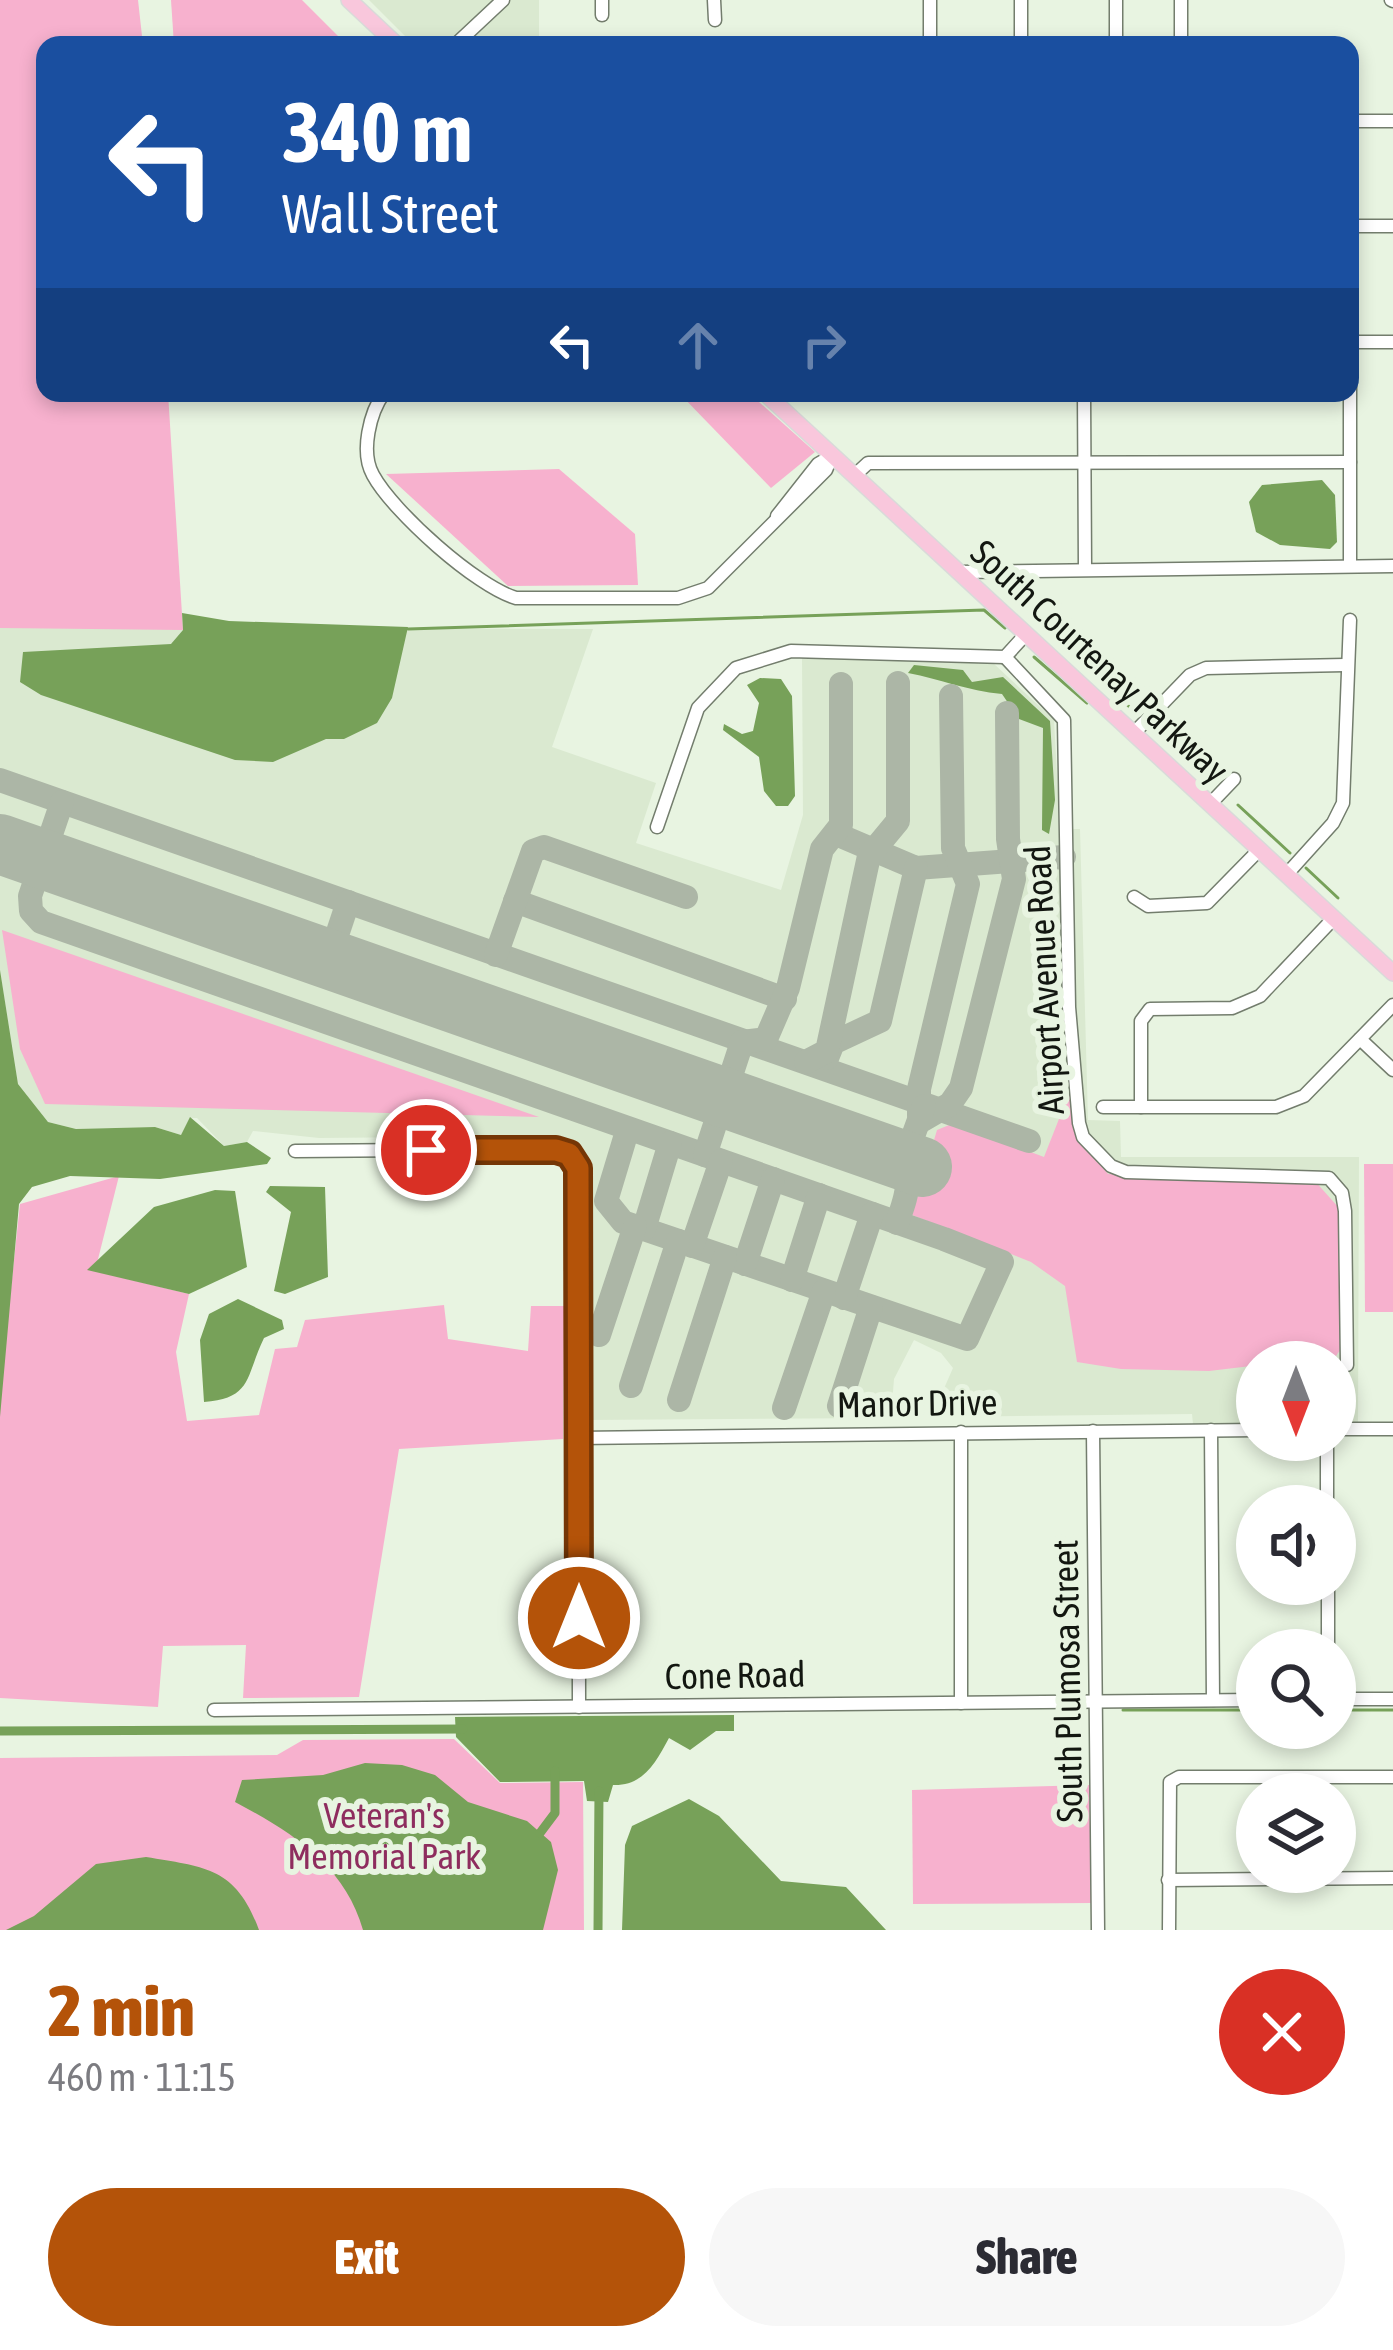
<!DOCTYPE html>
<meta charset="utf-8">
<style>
:root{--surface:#fff;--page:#f7f7f7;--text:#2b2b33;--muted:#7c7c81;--accent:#b45309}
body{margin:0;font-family:"Asap Condensed",sans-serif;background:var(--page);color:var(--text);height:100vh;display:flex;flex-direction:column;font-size:45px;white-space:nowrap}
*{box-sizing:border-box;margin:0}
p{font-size:39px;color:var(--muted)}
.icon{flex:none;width:66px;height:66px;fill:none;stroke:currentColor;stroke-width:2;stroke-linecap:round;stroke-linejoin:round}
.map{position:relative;height:1930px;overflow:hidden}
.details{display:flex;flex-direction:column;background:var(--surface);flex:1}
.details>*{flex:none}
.top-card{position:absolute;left:36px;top:36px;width:1323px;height:366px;border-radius:24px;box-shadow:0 6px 18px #0003;background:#1a4fa0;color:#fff;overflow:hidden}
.needle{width:78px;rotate:180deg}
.tools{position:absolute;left:1236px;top:1341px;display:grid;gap:24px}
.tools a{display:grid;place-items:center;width:120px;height:120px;border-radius:50%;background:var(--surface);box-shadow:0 6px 18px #0003;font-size:60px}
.pin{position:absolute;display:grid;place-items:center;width:102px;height:102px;color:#fff;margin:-51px;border:6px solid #fff;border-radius:50%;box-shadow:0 3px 12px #0007}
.me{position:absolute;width:132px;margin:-66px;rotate:0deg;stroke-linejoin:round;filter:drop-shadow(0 0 9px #0008)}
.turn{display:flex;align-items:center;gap:42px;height:252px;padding:0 48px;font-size:54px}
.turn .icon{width:156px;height:156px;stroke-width:2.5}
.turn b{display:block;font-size:84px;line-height:102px}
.lanes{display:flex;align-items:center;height:114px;padding:0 48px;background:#0003;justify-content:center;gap:60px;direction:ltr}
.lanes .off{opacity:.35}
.round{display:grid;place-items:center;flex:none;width:126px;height:126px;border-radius:63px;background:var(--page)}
.head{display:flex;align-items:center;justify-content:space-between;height:204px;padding:0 48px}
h1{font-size:72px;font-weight:800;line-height:90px;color:var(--accent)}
.cta{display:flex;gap:24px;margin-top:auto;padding:24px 48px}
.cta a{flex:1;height:138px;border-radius:72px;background:var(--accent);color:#fff;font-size:48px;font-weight:800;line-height:138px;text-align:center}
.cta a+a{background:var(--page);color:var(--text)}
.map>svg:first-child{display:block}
.built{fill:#dae9d0}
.green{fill:#f7b1ce}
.water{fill:#77a159}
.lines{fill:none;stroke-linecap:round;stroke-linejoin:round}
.stream{stroke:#77a159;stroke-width:3}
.canal{stroke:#77a159;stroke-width:9}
.taxiway{stroke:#acb6a6;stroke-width:24}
.runway{stroke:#acb6a6;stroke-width:60}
.minor-casing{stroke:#737d6d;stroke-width:15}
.major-casing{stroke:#d9dad9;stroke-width:18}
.minor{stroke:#fff;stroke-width:12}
.major{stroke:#f9c7dc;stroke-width:15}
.route-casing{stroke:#753606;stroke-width:30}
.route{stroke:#b45309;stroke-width:21}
.labels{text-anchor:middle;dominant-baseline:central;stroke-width:12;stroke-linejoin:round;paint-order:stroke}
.street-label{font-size:36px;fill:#131711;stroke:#e8f4e1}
.park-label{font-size:36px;fill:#8e2d5e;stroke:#e8f4e1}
</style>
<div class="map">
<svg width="1393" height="1930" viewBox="0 0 1393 1930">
<rect width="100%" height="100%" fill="#e8f4e1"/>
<g class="built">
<path d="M369,0H539V45H414Z"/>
<path d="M0,628L593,629L552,747L656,783L636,843L781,890L803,815L802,658L993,663L1054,720L1060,829H1080L1088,1120L1120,1121L1121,1157H1359L1358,1423H1335V1362H1257V1423L1193,1424L1192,1414L941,1417L942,1393L953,1368L941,1353L914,1340L894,1379L891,1418L588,1420L586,1264L592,1258L586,1250L583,1147L550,1136L319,1138L253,1131L247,1142L224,1146L197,1118H190L181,1135L155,1127L76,1129L48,1122L18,1084L0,970Z"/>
</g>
<g class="green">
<path d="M0,0H138L143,45H45V393H168L183,630L0,628Z"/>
<path d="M171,0H302L347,45H174Z"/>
<path d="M679,393H749L815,452L771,488Z"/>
<path d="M559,469L635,534L638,585L508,586L386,474Z"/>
<path d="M2,930L539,1117L45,1104L20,1049Z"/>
<path d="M1070,1091L1075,1132L1108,1174L1314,1180L1339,1208L1343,1346L1336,1356L1209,1371L1121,1369L1077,1362L1065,1286L1031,1262L912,1215L937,1130L954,1123L1044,1157Z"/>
<path d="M1364,1164H1393V1312H1365Z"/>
<path d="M119,1176L95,1271L189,1294L176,1352L187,1421L259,1415L275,1349L297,1347L305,1320L444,1305L448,1339L528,1351L531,1306H564L563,1439L399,1449L359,1697L243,1698L246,1645L163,1646L158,1707L0,1698V1391L20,1204Z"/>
<path d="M454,1739L500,1783L583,1782L584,1930H0V1758L277,1755L303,1740Z"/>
<path d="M1089,1785L1092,1903L913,1904L912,1790Z"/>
</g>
<g class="water">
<path d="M1322,480L1335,495L1337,542L1330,549L1280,545L1256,532L1249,502L1262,485Z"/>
<path d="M182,613L229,621L408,627L392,698L377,723L344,739H326L273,762L235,760L41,695L20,682L23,652L171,644L183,630Z"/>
<path d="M914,665L963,670L972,682L1003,677L1050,721L1055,800L1049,834L1042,830L1043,728L1019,719L1002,694C967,691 941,679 908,673Z"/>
<path d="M760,678L781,679L792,696L795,796L788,806H776L764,791L759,757L723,730L724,724L742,734L753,731L759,703L747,685Z"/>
<path d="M0,970L18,1084L48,1122L76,1129L155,1127L181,1135L190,1117L224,1146L247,1142L271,1158L267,1164L160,1179L70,1176L32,1187L19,1204L0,1417Z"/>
<path d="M270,1186L325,1187L328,1277L285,1294L274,1291L291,1212L266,1192Z"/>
<path d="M215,1190L235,1191L247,1267L189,1294L87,1270L154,1207Z"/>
<path d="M238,1299L282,1320L284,1329L264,1338C245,1377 253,1398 204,1402L200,1340L209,1314Z"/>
<path d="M734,1715V1731H716L690,1750L669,1738C656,1762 644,1786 613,1785L608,1802L587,1801L584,1781L500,1782L456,1737L455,1717Z"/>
<path d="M365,1763L402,1765L435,1775L468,1802L527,1821L551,1842L558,1870L543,1930H363C345,1866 292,1832 235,1802L242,1780L323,1775Z"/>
<path d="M689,1799L719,1816L781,1881L846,1887L886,1930H622L625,1845L632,1826Z"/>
<path d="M146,1857C205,1867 236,1867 259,1930H6L34,1916L96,1864Z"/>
</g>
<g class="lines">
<g class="stream">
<path d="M408,629L984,610L1005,628"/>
<path d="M1034,657L1087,703"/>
<path d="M1101,680L1139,716"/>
<path d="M1154,728L1207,777"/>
<path d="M1238,805L1290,853"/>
<path d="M1306,868L1338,898"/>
<path d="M1123,1710H1257"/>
<path d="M1335,1710H1393"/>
</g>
<g class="canal">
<path d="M0,1731L463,1729"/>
<path d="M540,1833L555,1813V1771"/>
<path d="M598,1930L599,1791"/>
</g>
<g class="taxiway">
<path d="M0,780L1029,1141"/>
<path d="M62,802L30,896L31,911L41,922L944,1239L1002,1262L967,1339L623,1222L606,1201L628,1128"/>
<path d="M836,834L916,868L1064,857"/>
<path d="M515,901L785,999"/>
<path d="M496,955L533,851L544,847L686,897"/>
<path d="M329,959L348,902"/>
<path d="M827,1058L833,1043L880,1021L916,868"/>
<path d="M806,1062L827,1051L869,856L898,821V683"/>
<path d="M919,1115V1089L968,884L953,848L951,696"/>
<path d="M919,1122L950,1104L961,1088L1014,879L1008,839L1007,713"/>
<path d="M705,1155L742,1042L766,1039L788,988L822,849L841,825V684"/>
<path d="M897,1223C907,1194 917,1173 887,1155L912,1139L924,1106"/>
<path d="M644,1229L670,1143"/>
<path d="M692,1246L721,1161"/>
<path d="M745,1264L773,1179"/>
<path d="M792,1280L819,1195"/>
<path d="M844,1298L872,1214"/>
<path d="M599,1335L635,1226"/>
<path d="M631,1386L678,1241"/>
<path d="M679,1400L725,1257"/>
<path d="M839,1406L871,1307"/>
<path d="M784,1408L824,1291"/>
</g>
<path class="runway" d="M0,844L922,1167"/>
<defs>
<g id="minor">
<path d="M602,0V15"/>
<path d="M714,0L715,20"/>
<path d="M930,0V45"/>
<path d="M1021,0V45"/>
<path d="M1116,0V45"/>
<path d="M1391,0L1393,1"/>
<path d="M455,45L503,0"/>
<path d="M1181,45V0"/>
<path d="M1350,121H1393"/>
<path d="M1350,226H1393"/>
<path d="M1350,342H1393"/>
<path d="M384,393C370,412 360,452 373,475C393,512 477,587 516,598H678L708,588L826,470L832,456"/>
<path d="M1084,393L1085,567"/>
<path d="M855,475L868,463L1350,462"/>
<path d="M777,516L818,464L830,457"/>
<path d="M1350,566V121"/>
<path d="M959,572L1393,566"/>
<path d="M1005,657L1064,720L1069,1007L1079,1123L1083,1137L1111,1166L1126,1172L1329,1178L1342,1193L1345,1211L1347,1365"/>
<path d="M1134,733L1190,675L1206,668L1345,665"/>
<path d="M1211,803L1234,779"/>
<path d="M657,827L698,708L736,668L791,651L1005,657L1026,634"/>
<path d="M1287,874L1333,823L1343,803L1350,620"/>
<path d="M1134,897L1148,906L1207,903L1260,849"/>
<path d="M1360,1039L1393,1070"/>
<path d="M1103,1107H1276L1304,1096L1393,1005"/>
<path d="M1141,1107V1021L1150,1009L1232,1008L1260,996L1333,919"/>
<path d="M295,1151L556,1149L569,1153L578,1169L579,1707"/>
<path d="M1335,1429H1393"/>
<path d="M1211,1430L1213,1700"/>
<path d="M1093,1431L1098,1930"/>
<path d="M961,1432V1703"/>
<path d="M578,1438L1257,1430"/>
<path d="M1327,1440V1506"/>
<path d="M1328,1584V1650"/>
<path d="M1335,1699H1393"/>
<path d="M214,1710L1257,1700"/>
<path d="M1168,1880L1393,1878"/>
<path d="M1169,1930L1170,1782L1179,1777H1393"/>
</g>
<g id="major">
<path d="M349,0L397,45"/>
<path d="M765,393L1393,973"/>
</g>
</defs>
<use href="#minor" class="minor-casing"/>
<use href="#major" class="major-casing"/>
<use href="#minor" class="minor"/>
<use href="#major" class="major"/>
</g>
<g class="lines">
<defs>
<path id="route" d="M426,1150H556L569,1154L578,1168L579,1618"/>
</defs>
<use href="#route" class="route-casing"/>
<use href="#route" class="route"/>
</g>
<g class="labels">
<g class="street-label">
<text transform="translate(1100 661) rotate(43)">South Courtenay Parkway</text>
<text transform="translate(1044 980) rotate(-93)">Airport Avenue Road</text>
<text transform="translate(917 1403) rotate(-1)">Manor Drive</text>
<text transform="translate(735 1675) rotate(-1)">Cone Road</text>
<text transform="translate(1067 1681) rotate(-91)">South Plumosa Street</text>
</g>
<g class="park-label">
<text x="384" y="1815">Veteran's<tspan x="384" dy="41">Memorial Park</tspan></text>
</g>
</g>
</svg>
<div class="tools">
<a><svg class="needle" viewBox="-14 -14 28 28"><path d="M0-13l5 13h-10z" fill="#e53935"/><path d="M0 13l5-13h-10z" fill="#7c7c81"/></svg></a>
<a><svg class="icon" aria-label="sound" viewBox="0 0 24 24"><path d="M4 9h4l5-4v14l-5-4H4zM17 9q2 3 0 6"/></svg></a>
<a><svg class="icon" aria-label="search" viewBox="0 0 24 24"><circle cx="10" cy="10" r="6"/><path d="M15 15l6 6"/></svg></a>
<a><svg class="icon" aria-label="layers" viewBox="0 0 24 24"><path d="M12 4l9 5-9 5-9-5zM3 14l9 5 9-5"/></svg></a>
</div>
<div class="pin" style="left:426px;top:1150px;background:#d93025"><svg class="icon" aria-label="arrive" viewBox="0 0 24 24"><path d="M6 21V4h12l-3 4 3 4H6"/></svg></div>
<svg class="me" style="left:579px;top:1618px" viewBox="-20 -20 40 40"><circle r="17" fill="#b45309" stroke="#fff" stroke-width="3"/><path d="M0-11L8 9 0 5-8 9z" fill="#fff"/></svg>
<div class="top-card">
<div class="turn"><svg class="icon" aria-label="left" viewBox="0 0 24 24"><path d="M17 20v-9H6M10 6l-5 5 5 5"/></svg><div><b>340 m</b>Wall Street</div></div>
<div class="lanes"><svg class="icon" aria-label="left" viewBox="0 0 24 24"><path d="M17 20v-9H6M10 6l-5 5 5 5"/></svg><svg class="icon off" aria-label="ahead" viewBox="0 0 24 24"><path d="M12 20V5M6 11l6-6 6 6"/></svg><svg class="icon off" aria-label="right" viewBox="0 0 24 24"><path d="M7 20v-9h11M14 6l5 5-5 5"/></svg></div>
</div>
</div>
<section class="details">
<div class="head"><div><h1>2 min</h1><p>460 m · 11:15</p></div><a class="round" style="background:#d93025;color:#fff"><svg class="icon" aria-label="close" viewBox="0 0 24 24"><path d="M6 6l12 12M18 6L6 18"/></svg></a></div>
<div class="cta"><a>Exit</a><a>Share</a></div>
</section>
